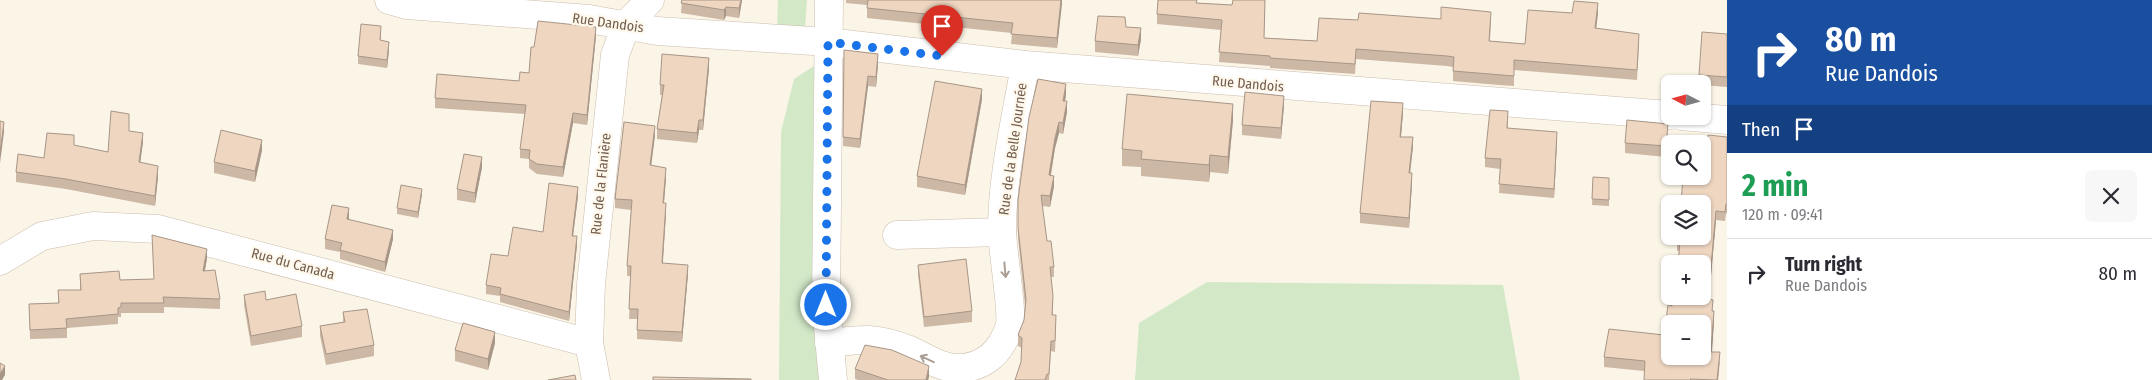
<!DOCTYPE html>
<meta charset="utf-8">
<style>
:root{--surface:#fff;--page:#f7f7f7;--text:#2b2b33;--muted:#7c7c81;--line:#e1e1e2}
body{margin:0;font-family:"Fira Sans Condensed",sans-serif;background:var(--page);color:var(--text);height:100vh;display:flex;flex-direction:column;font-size:19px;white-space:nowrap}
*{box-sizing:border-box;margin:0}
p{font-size:16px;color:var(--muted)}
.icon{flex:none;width:28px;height:28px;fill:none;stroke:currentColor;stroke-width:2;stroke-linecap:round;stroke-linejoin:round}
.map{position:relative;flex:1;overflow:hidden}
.sheet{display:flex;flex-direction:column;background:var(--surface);width:425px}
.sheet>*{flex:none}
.banner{background:#1a4fa0;color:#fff;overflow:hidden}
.needle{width:32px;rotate:276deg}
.controls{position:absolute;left:1661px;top:75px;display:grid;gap:10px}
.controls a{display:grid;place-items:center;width:50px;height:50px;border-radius:8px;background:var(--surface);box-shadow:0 1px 4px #0004;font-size:25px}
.pin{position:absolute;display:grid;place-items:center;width:42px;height:42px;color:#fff;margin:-51px -21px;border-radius:50% 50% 50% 0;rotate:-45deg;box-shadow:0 0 5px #0007}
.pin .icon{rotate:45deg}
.me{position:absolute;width:55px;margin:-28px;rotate:0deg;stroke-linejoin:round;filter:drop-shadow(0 0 4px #0008)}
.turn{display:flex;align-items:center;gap:18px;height:105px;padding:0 15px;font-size:22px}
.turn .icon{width:65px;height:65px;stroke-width:2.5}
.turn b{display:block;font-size:35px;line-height:42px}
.then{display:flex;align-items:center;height:48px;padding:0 15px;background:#0003;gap:10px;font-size:19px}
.round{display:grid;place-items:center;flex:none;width:52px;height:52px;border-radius:8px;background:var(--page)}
.summary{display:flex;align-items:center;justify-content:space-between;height:85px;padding:0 15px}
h1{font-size:30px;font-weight:700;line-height:38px;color:#1e9e55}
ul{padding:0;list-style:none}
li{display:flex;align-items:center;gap:15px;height:70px;padding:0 15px;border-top:1px solid var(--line)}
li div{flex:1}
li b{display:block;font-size:19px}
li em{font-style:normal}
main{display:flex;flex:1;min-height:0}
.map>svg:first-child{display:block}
.green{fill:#d2e8c7}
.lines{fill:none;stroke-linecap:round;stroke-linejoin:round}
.minor-casing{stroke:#ccbdae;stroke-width:29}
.minor{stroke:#fff;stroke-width:28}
.wall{fill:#cdb8a6}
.shaded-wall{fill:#a79687}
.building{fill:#eed6c1;stroke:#a79687;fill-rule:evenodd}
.oneway{stroke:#ab9e94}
.route{stroke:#1a73e8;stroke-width:9;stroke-dasharray:0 16.2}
.labels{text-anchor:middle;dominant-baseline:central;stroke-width:4.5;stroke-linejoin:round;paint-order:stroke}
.street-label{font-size:14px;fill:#735d4d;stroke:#fef8ed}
</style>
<main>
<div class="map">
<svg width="1727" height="380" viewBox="0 0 1727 380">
<rect width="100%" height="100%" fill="#fbf5e7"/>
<g class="green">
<path d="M778,0H807L805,30L777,29Z"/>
<path d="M814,66L812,281L823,380H779L781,132L794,79Z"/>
<path d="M1207,282L1503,285L1520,380H1135L1139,323Z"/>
</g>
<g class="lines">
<defs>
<g id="minor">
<path d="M389,0L407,5L589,19L657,31L828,42L1025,65L1670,115"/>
<path d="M829,0L826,305L833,380"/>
<path d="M1681,116L1727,120"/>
<path d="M897,235L1002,232"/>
<path d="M0,261L42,236L93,226L158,229L589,343"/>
<path d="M829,343C861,339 877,337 907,349C924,356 941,369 960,368C986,367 1001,351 1009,328C1014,315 1002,250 1002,230C1002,175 1016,119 1025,65"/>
<path d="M596,380L589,343L591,284L615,55L626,25L650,0"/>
</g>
</defs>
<use href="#minor" class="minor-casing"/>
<use href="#minor" class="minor"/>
</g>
<g class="wall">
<path d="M682,0H742L739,18L726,16L724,20L681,13Z"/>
<path d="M846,0H1062L1057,48L1011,44L1012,33L867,18V5L846,3Z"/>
<path d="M1233,0H1265L1264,38L1317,41L1358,20L1441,19L1491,22L1490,41L1525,44L1572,13H1598L1596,28L1639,44L1637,80L1514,70V86L1499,85L1453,81V67L1447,66L1356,59L1355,74L1270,68V66L1219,62L1221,30L1157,24V14L1197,3L1232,5Z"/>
<path d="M1126,27L1141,39L1138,56L1095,52V41Z"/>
<path d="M381,34V41L389,50L387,68L358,64V56Z"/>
<path d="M1727,34V87L1702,85V84H1699V75Z"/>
<path d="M596,36L587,125L573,123L563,177L537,174L529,168V159L520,158V149L525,114L435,108V98L519,81L529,73L534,47Z"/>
<path d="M844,50L878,64L876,87L868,86L860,148L843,146Z"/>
<path d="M709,68L703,130H699L697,143L657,139V129L662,95H660V85Z"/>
<path d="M1066,95L1065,101L1067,112L1063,134L1059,133L1055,148L1051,175L1054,186L1050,207L1042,206L1047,241L1054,267V277H1051L1053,306V315L1056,326L1055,352L1051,351L1049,380H1015L1021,362L1022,348L1018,346V335L1024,320L1025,306L1018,238V200Z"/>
<path d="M982,99L965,195L917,187V176Z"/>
<path d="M1284,106L1281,139L1242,135V125Z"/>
<path d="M1403,113L1401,137L1413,146L1410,173L1412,183L1409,228L1360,223V213Z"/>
<path d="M1233,120L1228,174L1210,172L1209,182L1141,176V167L1122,166V149Z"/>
<path d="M1508,120V128L1557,141L1554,198L1499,193L1500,169L1485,167V158Z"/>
<path d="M129,131L143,142L140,162L158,176L155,206L66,189L16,182V172L44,158L108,152Z"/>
<path d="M1668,134L1666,157L1625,153V143Z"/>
<path d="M655,135L651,165L666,178L664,203L666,213L663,263L688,274L682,342L637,339V319H629L631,276H627V266L631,210L615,208V199Z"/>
<path d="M1727,137V214L1726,213L1725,221L1716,220L1709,299L1713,311L1714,320L1712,352L1720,362L1718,380H1644V371L1604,367V357L1664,335L1672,306L1702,296L1679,251H1677V241L1704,176Z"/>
<path d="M262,150L255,182L214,173V162Z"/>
<path d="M482,167L475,203L457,200V189Z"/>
<path d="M1593,177L1609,178V206L1592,205Z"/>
<path d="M422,194L418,218L397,214V208Z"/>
<path d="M578,196L573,236L577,245L569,321L500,302V296L486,294V285L508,256L543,232Z"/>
<path d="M349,218V220L393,239L385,272L340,259V252L325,249V239Z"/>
<path d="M152,235L207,258L205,271L220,299V309L164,307V313H121V317H118V324L67,328V338L30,339L29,304L58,303V290H80V274L120,280L154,279Z"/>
<path d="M918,265L972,311V322L924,327L918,275Z"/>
<path d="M244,295L266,300L302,326V337L251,346L244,305Z"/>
<path d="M343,312L374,345V356L326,365L320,336V326L343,322Z"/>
<path d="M495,343L488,370L455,361V350Z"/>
<path d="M855,369L929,377L928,380H858L855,379Z"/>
</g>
<g class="shaded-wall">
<path d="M741,0H742L739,18V8Z"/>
<path d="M1061,0H1062V4L1057,48V38Z"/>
<path d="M1598,3V13L1595,38V28Z"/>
<path d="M726,7V16L724,20V10Z"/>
<path d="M596,27V36L587,125V115Z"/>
<path d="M1141,28V39L1138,56V45Z"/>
<path d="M389,42V50L387,68V60Z"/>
<path d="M878,54V64L876,87V77Z"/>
<path d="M709,58V68L703,130V120Z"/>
<path d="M868,76V86L860,148V139Z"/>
<path d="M1066,84V95L1063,111V101Z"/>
<path d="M982,89V99L965,195V185Z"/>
<path d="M1284,96V106L1281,139V128Z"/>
<path d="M1067,101V112L1063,134V123Z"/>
<path d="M1403,103V113L1400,147V137Z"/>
<path d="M1233,104V120L1228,174V157Z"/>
<path d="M573,113V123L563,177V167Z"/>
<path d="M699,120V130L697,143V133Z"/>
<path d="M4,122V132L0,163V153Z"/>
<path d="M1059,122V133L1055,148L1049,185V175L1055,138Z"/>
<path d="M655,126V135L650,175V165Z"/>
<path d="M1557,132V141L1554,198V189Z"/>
<path d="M143,133V142L139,172V162Z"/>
<path d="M1413,137V146L1409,183V173Z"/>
<path d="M262,140V150L255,182V171Z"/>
<path d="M1210,155V172L1209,182V165Z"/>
<path d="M482,157V167L475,203V193Z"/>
<path d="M158,166V176L155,206V196Z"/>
<path d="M666,168V178L663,213V203Z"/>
<path d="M1412,173V183L1409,228V218Z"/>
<path d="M1054,176V186L1050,207V196Z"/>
<path d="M578,187V196L572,244V236Z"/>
<path d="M422,189V194L418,218V212Z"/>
<path d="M666,203V213L662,272V263Z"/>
<path d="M349,208V218L347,229V219Z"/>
<path d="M1716,211V220L1708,309V299Z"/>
<path d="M393,230V239L385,272V262Z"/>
<path d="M577,236V245L569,321V312Z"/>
<path d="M207,249V258L203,281V271Z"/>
<path d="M688,265V274L682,342V332Z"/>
<path d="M1714,311V320L1711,361V352Z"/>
<path d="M495,332V343L488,370V359Z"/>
<path d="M1720,352L1718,380H1717Z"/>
<path d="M5,366V375L2,380H0V374Z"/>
<path d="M929,366V377L928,380H926Z"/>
</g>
<g class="building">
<path d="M682,0H741L739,8L726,7L724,10L681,3Z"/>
<path d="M868,0H1061L1057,38L1011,34L1013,23L867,8Z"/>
<path d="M1158,0H1197L1196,3L1232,5L1233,0H1265L1264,38L1317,41L1319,18L1358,20L1359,13L1441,19V7L1491,12L1489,41L1525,44L1528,10L1572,13L1574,1L1598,3L1595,28L1639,34L1637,70L1514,60V76L1453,71L1454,57L1447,56L1356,49L1355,64L1270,58V56L1219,52L1222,20L1157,14Z"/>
<path d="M1098,16L1125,17L1126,27L1141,28L1138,45L1095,41Z"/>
<path d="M538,21L596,27L587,115L573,113L563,167L537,164L529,159L530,150L520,149L526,105L435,98L437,74L519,81L520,72L529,73L531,47H534Z"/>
<path d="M361,24L381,26L380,40L389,42L387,60L358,56Z"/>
<path d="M1702,32L1727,34V77L1699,75Z"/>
<path d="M844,50L878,54L876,77L868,76L860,139L843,137Z"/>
<path d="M662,54L709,58L703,120H699L697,133L657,129L664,85H660Z"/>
<path d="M1038,79L1066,84L1063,101H1067L1063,123L1059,122L1055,138L1049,175L1054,176L1050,196L1041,195L1047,241H1051L1054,267H1050L1053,296L1052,315H1056L1055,341H1051L1049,374H1047L1045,380H1015L1021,362L1022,338L1018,335L1024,320L1026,299L1018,228V200L1029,117Z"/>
<path d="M935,81L982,89L965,185L917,176Z"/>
<path d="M1245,92L1284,96L1281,128L1242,125Z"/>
<path d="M1127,94L1233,104L1228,157L1210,155L1209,165L1141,159L1142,151L1122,149Z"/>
<path d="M1371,101L1403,103L1400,137H1413L1409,173H1412L1409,218L1360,213Z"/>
<path d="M1490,110L1508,111L1507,128L1557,132L1554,189L1499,184L1501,159L1485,158Z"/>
<path d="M111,111L129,114V131L143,133L139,162L158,166L155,196L66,179L16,172L18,154L44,158L47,133L74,135V145L108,152Z"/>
<path d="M1627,120L1668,124L1666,146L1625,143Z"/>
<path d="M0,121L4,122L0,153Z"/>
<path d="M624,122L655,126L650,165L666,168L663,203H666L662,263L688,265L682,332L637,330L638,309H629L631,266H627L632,200L615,199Z"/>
<path d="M221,130L262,140L255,171L214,162Z"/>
<path d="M1708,135L1727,137V204H1726L1725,212L1716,211L1708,299L1713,300L1712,311H1714L1711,352H1720L1717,380L1690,379L1691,380H1644L1645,361L1604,357L1609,329L1664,335L1668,305L1672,306V296H1702V264H1678L1680,242L1677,241L1678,236H1702V204H1681L1683,176H1704ZM1670,324H1702V356H1670Z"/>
<path d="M464,154L482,157L475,193L457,189Z"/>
<path d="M1593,177L1609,178V200L1592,199Z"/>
<path d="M549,183L578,187L572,236H577L569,312L500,294L501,288L486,285L491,254L508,256L513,227L543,232Z"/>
<path d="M401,185L422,189L418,212L397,208Z"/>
<path d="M332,205L349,208L347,219L393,230L385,262L340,250L342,243L325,239Z"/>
<path d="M152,235L207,249L203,271L215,270L220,299L163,297L164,303H121V307L118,308V314L66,319L67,328L30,330L29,304L59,303L58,290H81L80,274L119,271L120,280L154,279Z"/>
<path d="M966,259L972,311L924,317L918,265Z"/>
<path d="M265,291L266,300L296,294L302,326L251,336L244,295Z"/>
<path d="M367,309L374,345L326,354L320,326L345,322L343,312Z"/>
<path d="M463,323L495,332L488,359L455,350Z"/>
<path d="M865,345L892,350L929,366L926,380H888L855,369Z"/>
<path d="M0,363L5,366L0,374Z"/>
<path d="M575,375L576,380H548Z"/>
<path d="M653,377L751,379V380H653Z"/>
</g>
<defs><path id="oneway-shaft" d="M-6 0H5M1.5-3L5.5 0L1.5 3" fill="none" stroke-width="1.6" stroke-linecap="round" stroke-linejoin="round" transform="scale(1.25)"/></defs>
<g class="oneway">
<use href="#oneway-shaft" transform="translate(1005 270) rotate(85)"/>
<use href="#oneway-shaft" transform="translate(927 359) rotate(-155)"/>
</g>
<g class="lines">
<path class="route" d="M826,305L828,42L942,56"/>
</g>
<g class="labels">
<g class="street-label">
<text transform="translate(608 23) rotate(8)">Rue Dandois</text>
<text transform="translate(1248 84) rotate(5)">Rue Dandois</text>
<text transform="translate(1013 149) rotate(-82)">Rue de la Belle Journée</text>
<text transform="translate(601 184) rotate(-84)">Rue de la Flanière</text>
<text transform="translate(293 264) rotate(15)">Rue du Canada</text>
</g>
</g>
</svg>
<div class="controls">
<a><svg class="needle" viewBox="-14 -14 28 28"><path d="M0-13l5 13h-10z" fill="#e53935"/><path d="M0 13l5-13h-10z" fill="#7c7c81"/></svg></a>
<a><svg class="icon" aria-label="search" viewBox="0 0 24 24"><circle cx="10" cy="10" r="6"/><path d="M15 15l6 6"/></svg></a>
<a><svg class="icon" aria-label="layers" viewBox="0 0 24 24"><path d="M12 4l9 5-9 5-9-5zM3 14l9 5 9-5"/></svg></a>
<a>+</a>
<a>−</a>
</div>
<div class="pin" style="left:942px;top:56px;background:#d93025"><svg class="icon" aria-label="arrive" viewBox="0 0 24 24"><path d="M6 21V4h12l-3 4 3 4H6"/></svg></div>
<svg class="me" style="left:826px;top:305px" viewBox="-20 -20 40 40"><circle r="17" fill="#1a73e8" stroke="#fff" stroke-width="3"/><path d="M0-11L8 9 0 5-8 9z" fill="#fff"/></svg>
</div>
<section class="sheet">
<div class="banner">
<div class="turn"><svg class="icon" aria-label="right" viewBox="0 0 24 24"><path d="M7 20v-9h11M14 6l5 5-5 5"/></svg><div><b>80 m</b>Rue Dandois</div></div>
<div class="then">Then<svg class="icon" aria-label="arrive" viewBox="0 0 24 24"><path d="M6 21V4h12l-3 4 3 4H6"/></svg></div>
</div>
<div class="summary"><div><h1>2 min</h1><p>120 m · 09:41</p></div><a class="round"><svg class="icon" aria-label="close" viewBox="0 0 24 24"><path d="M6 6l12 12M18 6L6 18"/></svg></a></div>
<ul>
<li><svg class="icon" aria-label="right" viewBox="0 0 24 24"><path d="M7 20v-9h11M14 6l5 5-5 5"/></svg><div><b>Turn right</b><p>Rue Dandois</p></div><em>80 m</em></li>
</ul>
</section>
</main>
